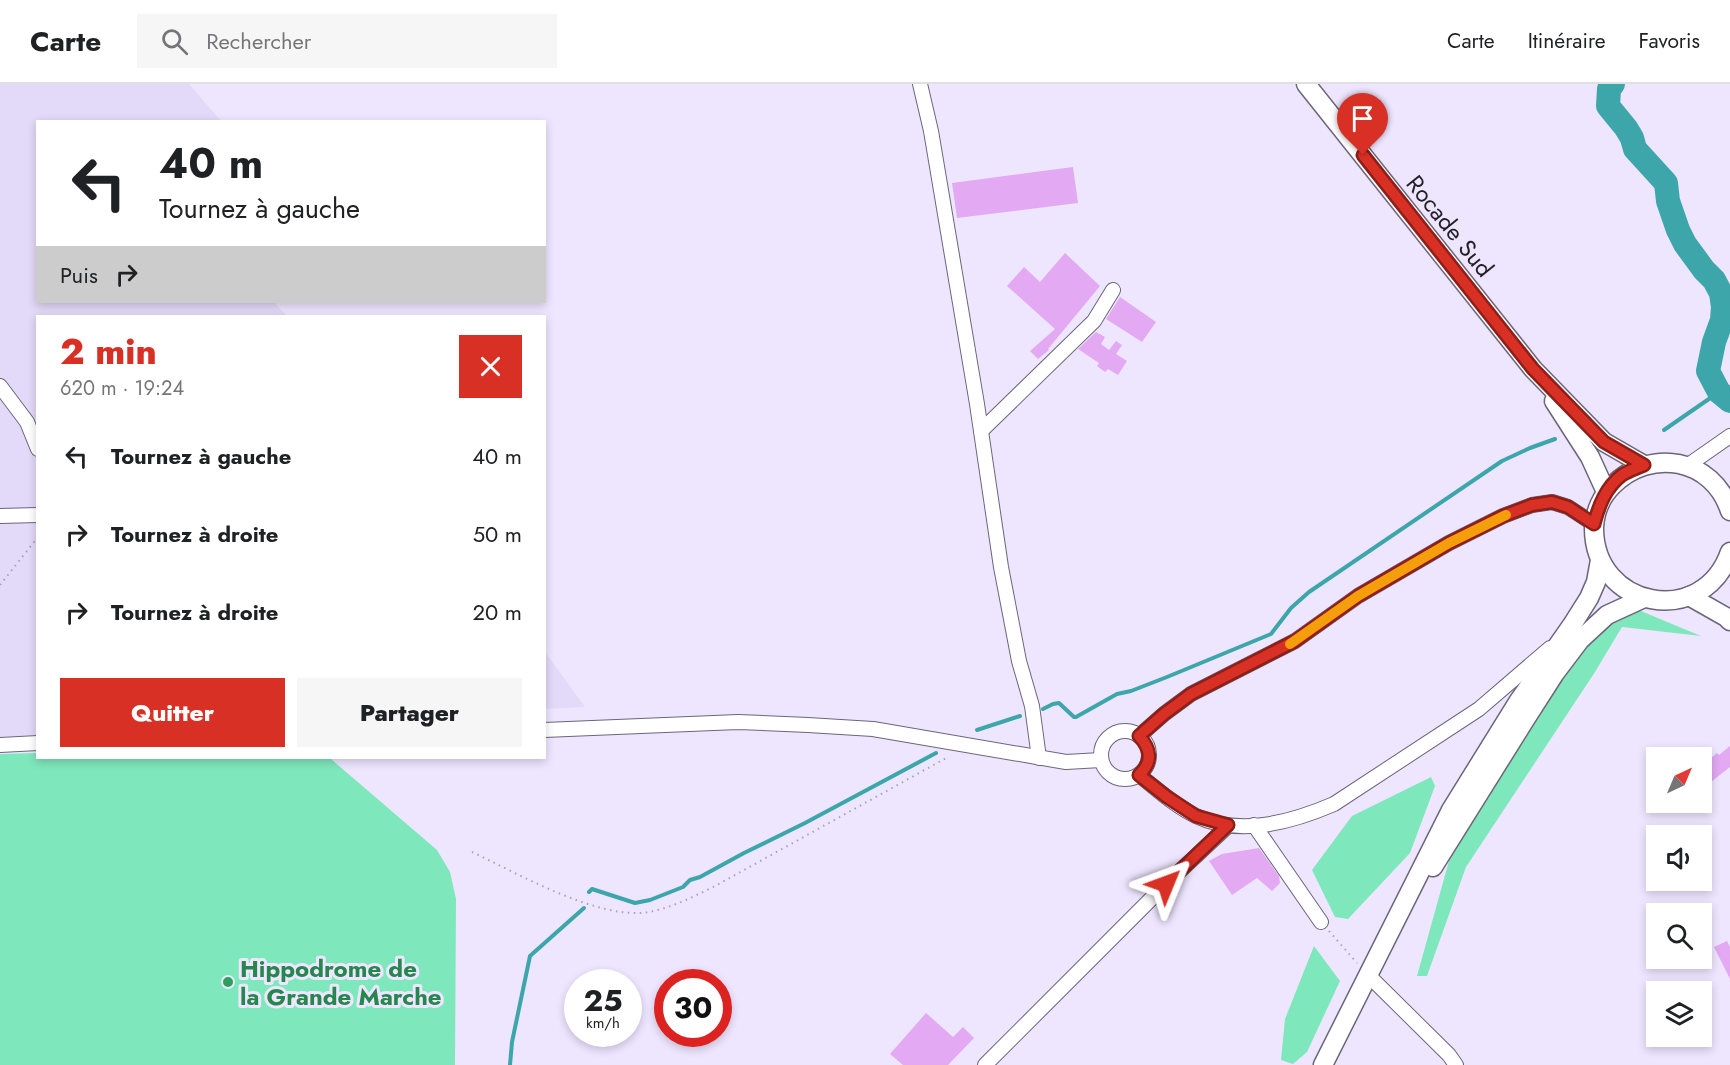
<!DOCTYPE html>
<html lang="fr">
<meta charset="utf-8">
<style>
:root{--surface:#fff;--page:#f6f6f6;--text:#202124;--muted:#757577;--line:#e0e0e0;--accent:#d93025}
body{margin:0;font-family:Jost,sans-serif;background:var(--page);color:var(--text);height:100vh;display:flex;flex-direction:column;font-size:22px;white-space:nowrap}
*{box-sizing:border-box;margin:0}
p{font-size:20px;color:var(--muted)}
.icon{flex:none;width:33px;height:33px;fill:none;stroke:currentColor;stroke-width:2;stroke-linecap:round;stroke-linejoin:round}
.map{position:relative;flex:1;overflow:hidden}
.panel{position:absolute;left:36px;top:231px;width:510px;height:444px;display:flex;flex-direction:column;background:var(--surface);border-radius:0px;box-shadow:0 3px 9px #0003}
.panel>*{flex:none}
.top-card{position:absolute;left:36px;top:36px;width:510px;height:183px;border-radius:0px;box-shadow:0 3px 9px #0003;background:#fff;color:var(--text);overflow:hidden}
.needle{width:39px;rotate:44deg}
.fabs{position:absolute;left:1646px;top:663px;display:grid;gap:12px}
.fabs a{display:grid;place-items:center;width:66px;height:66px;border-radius:0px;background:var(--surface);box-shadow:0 3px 9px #0003;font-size:30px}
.speed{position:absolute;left:564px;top:885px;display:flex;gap:12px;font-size:30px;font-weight:700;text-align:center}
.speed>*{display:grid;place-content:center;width:78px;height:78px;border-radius:50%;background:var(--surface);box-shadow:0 3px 9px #0003;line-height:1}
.speed small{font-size:15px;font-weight:400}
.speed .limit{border:9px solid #d22;background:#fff;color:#111}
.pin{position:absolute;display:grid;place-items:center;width:51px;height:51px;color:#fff;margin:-62px -26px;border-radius:50% 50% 50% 0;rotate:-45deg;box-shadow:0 0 6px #0007}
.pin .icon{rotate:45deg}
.me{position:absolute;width:66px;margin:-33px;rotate:46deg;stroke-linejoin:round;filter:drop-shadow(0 0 4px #0008)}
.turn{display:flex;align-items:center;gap:21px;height:126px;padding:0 24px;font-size:27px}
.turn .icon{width:78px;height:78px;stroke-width:2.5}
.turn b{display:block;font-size:42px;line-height:51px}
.then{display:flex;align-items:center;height:57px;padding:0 24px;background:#0003;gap:12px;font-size:22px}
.round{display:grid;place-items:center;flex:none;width:63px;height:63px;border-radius:0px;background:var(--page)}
.overview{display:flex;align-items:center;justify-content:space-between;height:102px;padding:0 24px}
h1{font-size:36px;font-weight:800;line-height:45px;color:var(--accent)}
.button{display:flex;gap:12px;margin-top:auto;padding:12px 24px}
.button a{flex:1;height:69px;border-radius:0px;background:var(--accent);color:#fff;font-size:24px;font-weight:800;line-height:69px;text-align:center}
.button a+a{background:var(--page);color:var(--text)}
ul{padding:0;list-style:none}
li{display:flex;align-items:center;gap:18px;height:78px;padding:0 24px}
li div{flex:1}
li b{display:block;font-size:22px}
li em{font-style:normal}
header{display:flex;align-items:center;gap:36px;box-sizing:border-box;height:84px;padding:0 30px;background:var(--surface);border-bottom:2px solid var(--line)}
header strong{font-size:28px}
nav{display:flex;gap:33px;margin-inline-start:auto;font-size:21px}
.search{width:420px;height:54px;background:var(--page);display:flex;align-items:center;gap:15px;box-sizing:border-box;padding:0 21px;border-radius:0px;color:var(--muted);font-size:22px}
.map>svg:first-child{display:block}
.built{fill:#e3d9f8}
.green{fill:#7fe7bc}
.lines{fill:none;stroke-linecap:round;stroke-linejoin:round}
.stream{stroke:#3ca6ab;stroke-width:4}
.river{stroke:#3ca6ab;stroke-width:24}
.building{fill:#e3a9f3}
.minor-casing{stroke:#6c657a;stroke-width:16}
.major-casing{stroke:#6c657a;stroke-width:21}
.path{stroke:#a9a2b6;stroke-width:2;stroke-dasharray:1.5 4.5;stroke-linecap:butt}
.minor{stroke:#fff;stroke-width:14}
.major{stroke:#fff;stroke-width:18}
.route-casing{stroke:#8d1f18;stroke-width:15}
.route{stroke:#d93025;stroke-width:10}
.slow{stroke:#f59e0b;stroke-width:10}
.leisure-dot{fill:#2e9e5b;stroke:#eee6ff;stroke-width:2}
.labels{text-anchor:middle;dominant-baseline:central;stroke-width:6;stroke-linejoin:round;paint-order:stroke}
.street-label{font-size:24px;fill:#211e26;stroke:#eee6ff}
.leisure-label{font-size:24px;font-weight:bold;fill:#27864d;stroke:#eee6ff;text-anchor:start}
</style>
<header>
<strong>Carte</strong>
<div class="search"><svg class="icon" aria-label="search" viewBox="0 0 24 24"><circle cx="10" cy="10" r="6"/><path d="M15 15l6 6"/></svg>Rechercher</div>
<nav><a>Carte</a><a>Itinéraire</a><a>Favoris</a></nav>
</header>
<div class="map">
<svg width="1730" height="981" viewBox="0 0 1730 981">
<rect width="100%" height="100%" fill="#eee6ff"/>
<g class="built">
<path d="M0,0H189L221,37L38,38V218H274L287,232H38L37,651L0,653Z"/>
<path d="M544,568H545L585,623L545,625Z"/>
</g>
<g class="green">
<path d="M1636,525L1701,552L1622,543L1595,588L1466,783L1427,892H1417L1452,766L1573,577L1621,526Z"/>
<path d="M37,669L38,674H327L331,675L437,766L450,788L456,815L455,981H0V670Z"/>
<path d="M1431,693L1435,702L1410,769L1348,835L1335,833L1312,786L1352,732Z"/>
<path d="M1314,862L1340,897L1307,968L1293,980L1281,976L1285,935Z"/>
</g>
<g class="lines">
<g class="stream">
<path d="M1664,346L1719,308"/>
<path d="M1043,625L1053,620L1059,619L1074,633H1076L1117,610L1131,607L1167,593L1271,550L1291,524L1309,508L1502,377L1530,364L1555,355"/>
<path d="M977,646L1020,632"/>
<path d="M589,808L592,805L635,819L650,816L683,803L690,796L700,793L744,769L805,739L936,669"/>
<path d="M510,981L512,958L530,872L584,824"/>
</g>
<path class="river" d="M1613,0L1609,5L1608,22L1626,44L1632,54L1635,65L1666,99L1668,117L1678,146L1685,160L1704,186L1714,196L1721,209L1723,223L1722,236L1714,258L1708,287L1719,308L1730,317"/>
</g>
<g class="building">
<path d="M1073,83L1078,119L957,134L952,99Z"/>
<path d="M1065,169L1100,202L1048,265L1049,266L1038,275L1030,267L1055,245L1007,202L1024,183L1040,198Z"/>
<path d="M1120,213L1156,238L1142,258L1106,235Z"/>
<path d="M1096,248L1105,253L1101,260L1109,266L1116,257L1122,261L1116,270L1127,277L1118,291L1108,285L1105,288L1097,282L1099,279L1078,265Z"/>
<path d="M1701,662L1710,675L1717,669L1719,671L1730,662V683L1711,698L1701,687Z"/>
<path d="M1259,764L1279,792L1280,799L1272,807L1257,794L1232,811L1209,777L1222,770Z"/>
<path d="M1727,857L1730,863V895L1714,863Z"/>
<path d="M926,929L953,953L963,943L974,954L948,981H903L890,970Z"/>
</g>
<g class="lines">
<defs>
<g id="minor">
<path d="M920,0L931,47L977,320L1001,483L1019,577L1032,622L1039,674"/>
<path d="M0,302L27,338L38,365"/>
<path d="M981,347L1094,237L1113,206"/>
<path d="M1687,382L1730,352"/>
<path d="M0,432L38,431"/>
<path d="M544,646L738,638L808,641L873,645L1066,678L1101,676"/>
<circle cx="1125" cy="671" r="24"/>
<path d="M1139,652L1164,630L1191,610L1295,557L1358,512L1449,459L1503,432L1532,421L1552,418L1568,423L1594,440"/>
<path d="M0,661L38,659"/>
<path d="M1139,691C1157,705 1175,722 1196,732C1240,753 1292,738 1334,720L1479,625L1550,564"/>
<path d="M1254,741L1321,838"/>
<path d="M1368,891L1449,971L1456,981"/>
<path d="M985,981L1166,800L1228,742"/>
</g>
<g id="major">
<path d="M1306,0L1533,285L1604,358L1644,381"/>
<path d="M1554,317L1590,373L1606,408"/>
<path d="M1730,427C1713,374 1650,363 1612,402C1602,412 1595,427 1594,443C1593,524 1703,546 1730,468"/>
<path d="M1689,512L1726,533L1730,537"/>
<path d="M1433,783L1523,639L1555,589L1580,556L1607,531L1644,514"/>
<path d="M1323,981L1451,726L1518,618L1572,541L1589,514L1596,498L1600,476"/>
</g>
</defs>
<use href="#minor" class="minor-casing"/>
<use href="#major" class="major-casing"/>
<g class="path">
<path d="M0,501L38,453"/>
<path d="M472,768C517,789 600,837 649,828C674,823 695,812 717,801L948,673"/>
<path d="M1329,847L1357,879"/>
</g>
<use href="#minor" class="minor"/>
<use href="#major" class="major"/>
</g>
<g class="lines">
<defs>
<path id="route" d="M1166,800L1228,741L1196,732L1167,713L1139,691C1153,678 1151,665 1139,652L1164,630L1191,610L1295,557L1358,512L1449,459L1503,432L1532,421L1552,418L1568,423L1594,440C1599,421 1606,403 1622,391C1628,387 1637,384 1644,381L1604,358L1533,285L1363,71"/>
</defs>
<use href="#route" class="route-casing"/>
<use href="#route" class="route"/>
<path class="slow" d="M1290,560L1358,512L1449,459L1506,431"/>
</g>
<circle class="leisure-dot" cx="228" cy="898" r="6"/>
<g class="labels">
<g class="street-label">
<text transform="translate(1450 142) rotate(51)">Rocade Sud</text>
</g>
<g class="leisure-label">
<text x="240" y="884">Hippodrome de<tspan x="240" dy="28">la Grande Marche</tspan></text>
</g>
</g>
</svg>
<div class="fabs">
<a><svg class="needle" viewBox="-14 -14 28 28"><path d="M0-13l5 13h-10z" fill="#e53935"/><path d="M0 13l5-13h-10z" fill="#757577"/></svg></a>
<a><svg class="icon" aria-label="sound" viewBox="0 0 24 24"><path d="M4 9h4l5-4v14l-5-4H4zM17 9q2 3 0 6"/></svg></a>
<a><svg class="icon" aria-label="search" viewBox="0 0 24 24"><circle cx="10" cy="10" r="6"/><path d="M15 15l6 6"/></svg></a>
<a><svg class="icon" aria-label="layers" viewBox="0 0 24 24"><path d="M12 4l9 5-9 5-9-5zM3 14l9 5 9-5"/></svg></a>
</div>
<div class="speed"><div>25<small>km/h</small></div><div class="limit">30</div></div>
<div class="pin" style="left:1363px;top:71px;background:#d93025"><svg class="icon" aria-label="arrive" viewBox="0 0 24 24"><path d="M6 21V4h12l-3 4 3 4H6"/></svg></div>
<svg class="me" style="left:1166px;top:800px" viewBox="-20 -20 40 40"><path d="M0-17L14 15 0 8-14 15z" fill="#d93025" stroke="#fff" stroke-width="4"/></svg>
<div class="top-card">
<div class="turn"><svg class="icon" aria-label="left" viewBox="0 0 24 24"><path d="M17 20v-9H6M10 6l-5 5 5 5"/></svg><div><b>40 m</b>Tournez à gauche</div></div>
<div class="then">Puis<svg class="icon" aria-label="right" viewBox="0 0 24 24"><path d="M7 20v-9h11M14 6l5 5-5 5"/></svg></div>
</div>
<section class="panel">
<div class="overview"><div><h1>2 min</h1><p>620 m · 19:24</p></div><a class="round" style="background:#d93025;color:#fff"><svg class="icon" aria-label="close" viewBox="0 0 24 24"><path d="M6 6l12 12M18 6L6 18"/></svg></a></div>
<ul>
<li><svg class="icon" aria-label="left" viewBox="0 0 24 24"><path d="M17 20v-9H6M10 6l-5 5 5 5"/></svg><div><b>Tournez à gauche</b></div><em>40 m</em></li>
<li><svg class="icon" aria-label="right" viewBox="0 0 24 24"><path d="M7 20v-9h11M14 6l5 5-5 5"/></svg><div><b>Tournez à droite</b></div><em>50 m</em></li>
<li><svg class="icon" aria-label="right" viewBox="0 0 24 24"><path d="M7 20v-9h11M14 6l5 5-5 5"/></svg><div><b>Tournez à droite</b></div><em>20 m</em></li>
</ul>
<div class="button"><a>Quitter</a><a>Partager</a></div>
</section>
</div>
